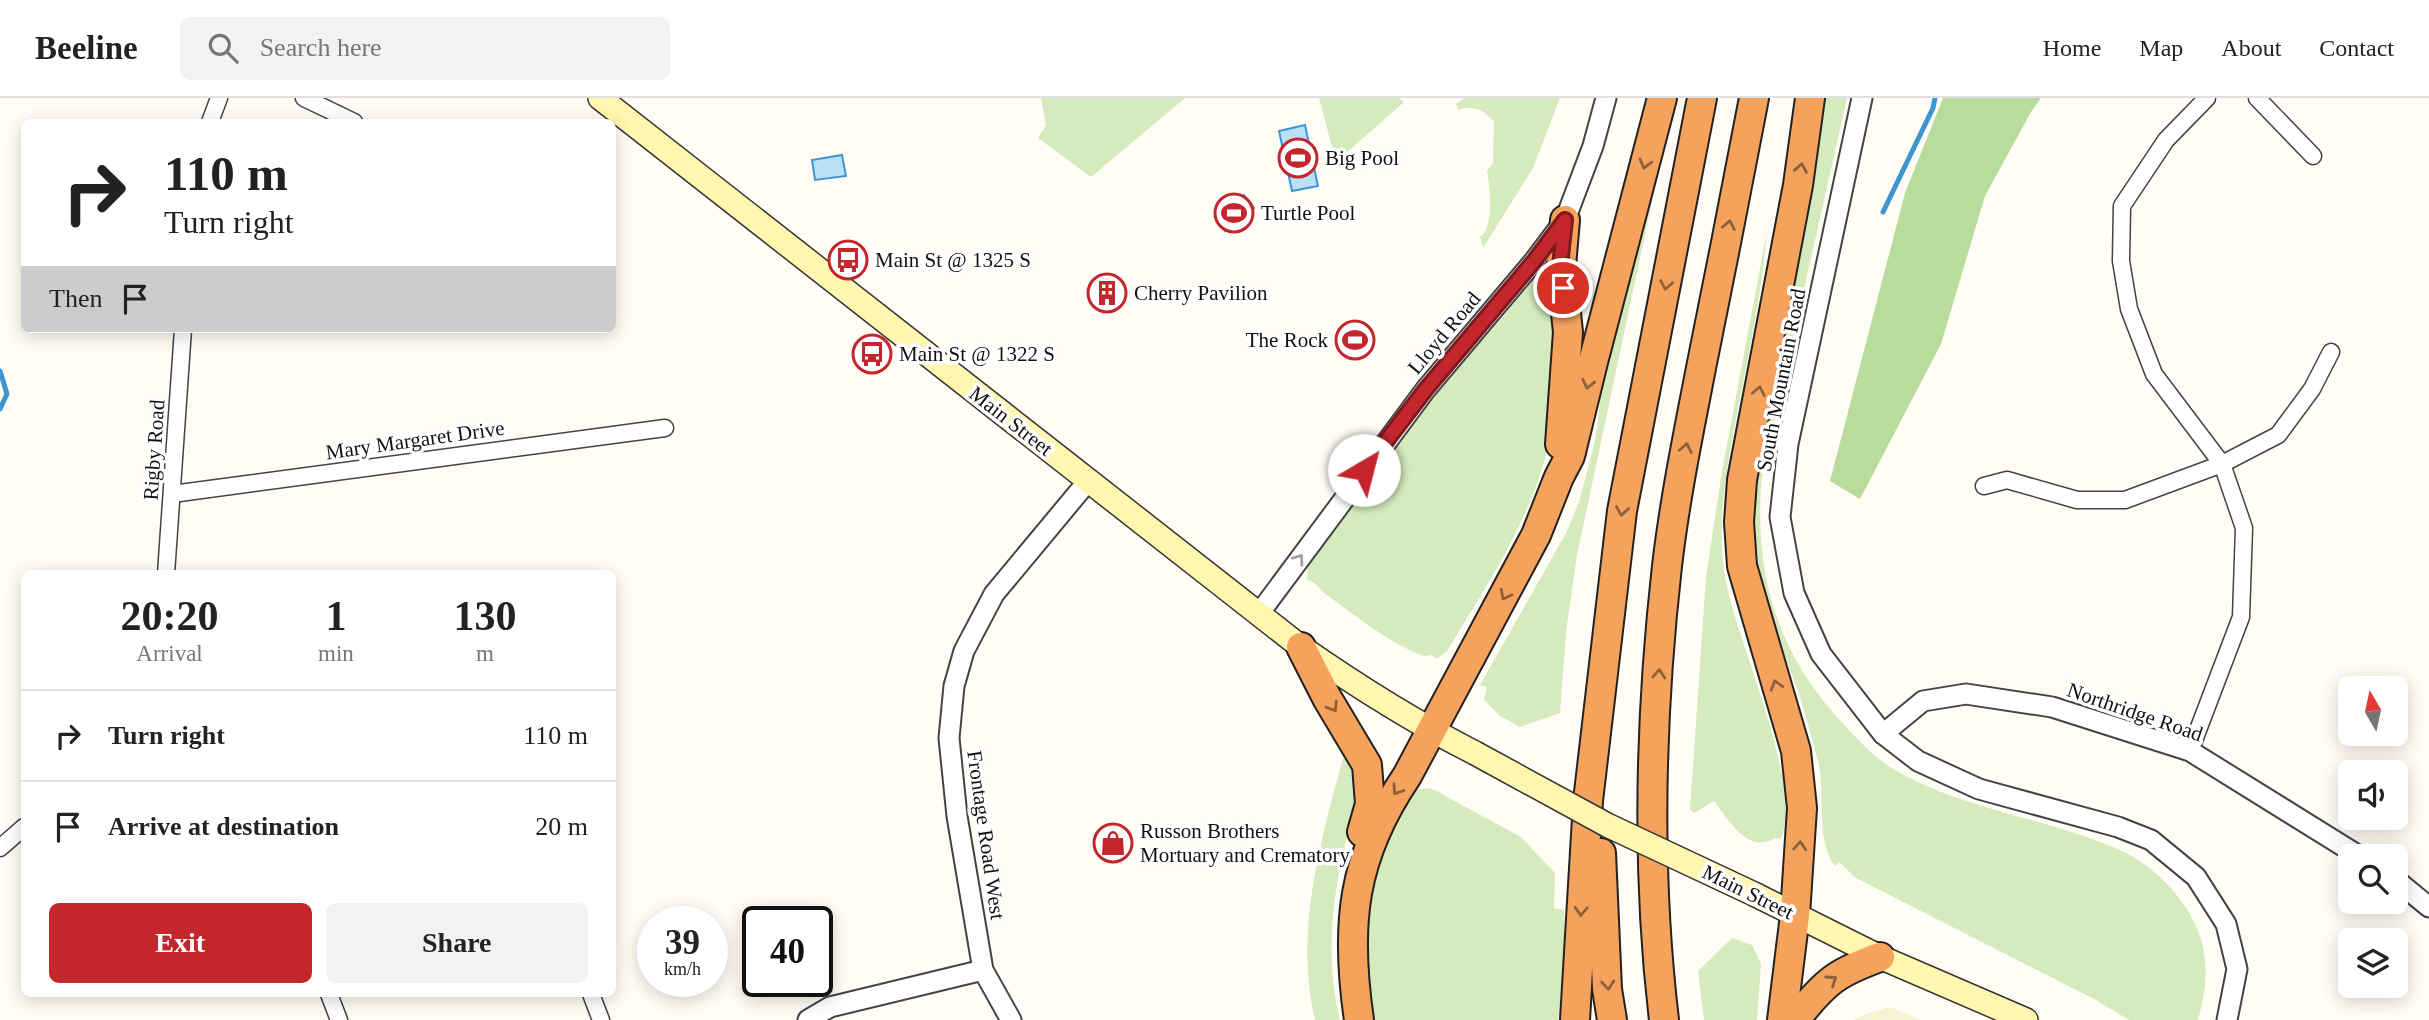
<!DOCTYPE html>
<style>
:root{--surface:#fff;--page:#f2f2f2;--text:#222;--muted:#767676;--line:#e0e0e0;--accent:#c4262e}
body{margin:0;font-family:Georgia,serif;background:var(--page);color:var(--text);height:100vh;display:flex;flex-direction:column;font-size:26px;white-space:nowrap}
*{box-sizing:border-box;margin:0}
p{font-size:23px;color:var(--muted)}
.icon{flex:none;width:38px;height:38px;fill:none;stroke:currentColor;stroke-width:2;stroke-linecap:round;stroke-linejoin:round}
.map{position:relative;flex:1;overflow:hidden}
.panel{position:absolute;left:21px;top:472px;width:595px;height:427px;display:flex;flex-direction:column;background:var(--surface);border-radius:10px;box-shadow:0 4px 18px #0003}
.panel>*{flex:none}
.banner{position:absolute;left:21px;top:21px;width:595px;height:214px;border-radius:10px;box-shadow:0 4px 18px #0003;background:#fff;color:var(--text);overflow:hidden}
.needle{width:46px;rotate:351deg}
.tools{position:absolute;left:2338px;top:578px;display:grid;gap:14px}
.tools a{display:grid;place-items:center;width:70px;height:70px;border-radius:10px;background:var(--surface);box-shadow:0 4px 18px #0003;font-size:35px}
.speed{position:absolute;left:637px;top:808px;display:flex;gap:14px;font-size:35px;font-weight:700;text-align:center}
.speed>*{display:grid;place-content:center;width:91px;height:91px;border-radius:50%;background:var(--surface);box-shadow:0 4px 18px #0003;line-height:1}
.speed small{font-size:18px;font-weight:400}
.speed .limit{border:4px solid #111;border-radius:10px;background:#fff;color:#111}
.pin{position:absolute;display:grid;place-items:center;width:60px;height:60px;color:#fff;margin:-30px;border:4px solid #fff;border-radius:50%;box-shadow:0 2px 7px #0007}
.me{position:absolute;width:77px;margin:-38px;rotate:37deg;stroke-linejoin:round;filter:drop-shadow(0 0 5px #0008)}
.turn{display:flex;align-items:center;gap:24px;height:147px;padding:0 28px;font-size:32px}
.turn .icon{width:91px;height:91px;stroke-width:2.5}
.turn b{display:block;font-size:49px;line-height:60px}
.then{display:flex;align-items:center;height:66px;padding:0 28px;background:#0003;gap:14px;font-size:26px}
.eta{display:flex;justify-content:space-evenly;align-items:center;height:119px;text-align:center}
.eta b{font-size:42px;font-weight:700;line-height:49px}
.primary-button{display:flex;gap:14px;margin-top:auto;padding:14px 28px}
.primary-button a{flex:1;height:80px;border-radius:10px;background:var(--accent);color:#fff;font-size:28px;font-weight:700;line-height:80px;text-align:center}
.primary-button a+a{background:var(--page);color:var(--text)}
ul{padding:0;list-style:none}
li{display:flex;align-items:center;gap:21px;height:91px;padding:0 28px;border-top:2px solid var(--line)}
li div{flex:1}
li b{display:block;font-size:26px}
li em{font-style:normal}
header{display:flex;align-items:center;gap:42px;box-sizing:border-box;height:98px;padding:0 35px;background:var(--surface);border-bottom:2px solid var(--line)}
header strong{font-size:33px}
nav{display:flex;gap:38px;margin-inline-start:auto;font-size:24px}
.search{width:490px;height:63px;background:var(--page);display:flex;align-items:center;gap:18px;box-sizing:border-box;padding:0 24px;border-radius:10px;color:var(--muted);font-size:26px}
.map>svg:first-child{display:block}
.farmland{fill:#f6f3d4}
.green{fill:#d5ebbd}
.forest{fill:#b9dc9c}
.water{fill:#b9e0f7;stroke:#3f96cf;stroke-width:2}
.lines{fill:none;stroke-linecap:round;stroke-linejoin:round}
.stream{stroke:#3f96cf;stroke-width:5}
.minor-casing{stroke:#444;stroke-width:19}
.tertiary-casing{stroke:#444;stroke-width:23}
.secondary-casing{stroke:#333;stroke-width:26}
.motorway-casing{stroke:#222;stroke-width:32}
.minor{stroke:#fff;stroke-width:16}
.tertiary{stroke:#fff;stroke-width:19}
.secondary{stroke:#fff6b0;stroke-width:23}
.motorway{stroke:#f5a25d;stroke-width:28}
.secondary-bridge-casing{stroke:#333;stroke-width:26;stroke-linecap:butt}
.secondary-bridge{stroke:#fff6b0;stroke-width:23}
.oneway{stroke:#8e613b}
.oneway2{stroke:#a0a0a0}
.route-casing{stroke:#7f191e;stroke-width:18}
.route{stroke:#c4262e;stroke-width:12}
.labels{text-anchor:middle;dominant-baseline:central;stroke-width:7;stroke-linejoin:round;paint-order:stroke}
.poi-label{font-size:21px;fill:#111;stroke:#fff;text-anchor:start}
.street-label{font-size:21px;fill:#111;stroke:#fff}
</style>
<header>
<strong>Beeline</strong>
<div class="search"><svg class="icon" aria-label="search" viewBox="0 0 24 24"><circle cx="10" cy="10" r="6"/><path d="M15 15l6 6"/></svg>Search here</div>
<nav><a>Home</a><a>Map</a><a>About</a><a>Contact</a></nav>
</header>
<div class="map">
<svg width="2429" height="922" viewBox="0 0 2429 922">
<rect width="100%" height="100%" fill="#fffdf5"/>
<path class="farmland" d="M1890,909L1921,922H1852L1868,915Z"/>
<g class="green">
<path d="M1041,0H1185L1091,79L1038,40L1046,27Z"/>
<path d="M1319,0H1399L1404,4L1336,64Z"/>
<path d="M1464,0H1560L1533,70L1483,150L1480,139C1495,128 1490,90 1487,73L1493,65L1494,24C1484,12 1474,7 1458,12L1456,6Z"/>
<path d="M1674,0L1577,457L1566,534L1560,615L1520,629L1500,618L1484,602L1487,589L1480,587L1566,435L1579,404L1595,343L1601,298L1619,202Z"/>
<path d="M1826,0H1847L1762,378C1753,477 1777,557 1847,630C1864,648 1881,666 1904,677C1973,714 2053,721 2124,754C2141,762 2157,775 2170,789C2207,831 2213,869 2198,922H2129L2094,901L1856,780L1839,764L1835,768C1814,740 1827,692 1817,659C1811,637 1805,615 1798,593C1781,546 1761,501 1755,451C1748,387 1766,324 1778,262C1795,175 1813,88 1826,0Z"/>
<path d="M1767,133C1762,195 1749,255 1737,316C1727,369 1716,425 1725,479C1736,544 1803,682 1781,741L1775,740C1748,757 1729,722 1714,703L1694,715L1690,712L1706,479L1722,373Z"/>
<path d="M1544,167C1552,219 1559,274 1552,327C1540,409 1489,483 1447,553L1437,561L1432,557L1424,558C1392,547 1356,518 1328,498C1319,492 1317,484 1307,482L1308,465L1416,316L1504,218Z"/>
<path d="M1344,656L1354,678L1359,677C1362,703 1349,726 1344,751C1331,807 1326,866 1340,922H1315C1294,832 1321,743 1344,656Z"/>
<path d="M1412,689L1416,692L1430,690L1440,695L1521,739L1555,775L1554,810L1564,812L1565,858L1561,922H1374C1364,861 1361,795 1387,737C1394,720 1403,705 1412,689Z"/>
<path d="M1732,840L1752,847L1761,866L1757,922H1704L1698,873Z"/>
</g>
<path class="forest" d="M1943,0H2041L2031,14L1985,98L1941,246L1860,401L1830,383L1905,95Z"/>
<g class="water">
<path d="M1305,27L1318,88L1292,93L1279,33Z"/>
<path d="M842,57L846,78L815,82L812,62Z"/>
<path d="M1244,97L1254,110L1225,133L1215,119Z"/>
</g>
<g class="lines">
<g class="stream">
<path d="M1883,114L1933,10L1935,0"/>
<path d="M0,273L7,296L0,311"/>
</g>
<defs>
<g id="minor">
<path d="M304,0L354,24"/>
<path d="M2257,0L2313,58"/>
<path d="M210,24L219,0"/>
<path d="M1984,388L2007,382L2077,402H2125L2222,366L2278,337L2312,291L2331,254"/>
<path d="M172,396L665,330"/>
<path d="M166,476L183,231"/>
<path d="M2190,653L2241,519L2244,430L2222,366L2154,276L2129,211L2121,163L2122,108L2166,42L2207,0"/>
<path d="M0,750L24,729"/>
<path d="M329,896L339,922"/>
<path d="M591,896L601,922"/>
</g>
<g id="tertiary">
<path d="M1862,0L1788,346L1780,419L1794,495L1821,556L1883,636L1918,663L1979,691L2118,729L2151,742L2196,779L2226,826L2237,871L2227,922"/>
<path d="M1258,517L1426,291L1535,162L1565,122L1593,48L1606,0"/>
<path d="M1883,636L1923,603L1966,596L2052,609L2190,653L2359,758"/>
<path d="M2396,782L2429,809"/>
<path d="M808,922L830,909L983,872"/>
<path d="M1011,922L983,872L957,718L949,640L954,588L964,553L994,496L1088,383"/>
</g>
<g id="secondary">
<path d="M600,0L1301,549C1357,588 1414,624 1475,655"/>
<path d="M1756,797L1880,859L2026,922"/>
</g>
<g id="motorway">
<path d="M1560,346L1568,234L1561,168L1565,122"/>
<path d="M1301,549L1327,600L1367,667L1370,706L1362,734"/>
<path d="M1601,755L1607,891L1612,922"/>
<path d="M1359,922C1345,827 1352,759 1407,678L1536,437L1559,379L1570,358L1593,264L1662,0"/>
<path d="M1575,922L1588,703L1622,413L1702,0"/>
<path d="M1664,922C1646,771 1650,619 1667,468C1675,400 1689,332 1702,265C1720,177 1737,88 1754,0"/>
<path d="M1782,922L1795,817L1802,710L1796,653L1742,468L1739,424L1742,382L1798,87L1810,0"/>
<path d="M1798,922L1799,917C1826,883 1838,874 1880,859"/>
</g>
</defs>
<use href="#minor" class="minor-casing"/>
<use href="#tertiary" class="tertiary-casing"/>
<use href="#secondary" class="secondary-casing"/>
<use href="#motorway" class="motorway-casing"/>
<use href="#minor" class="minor"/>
<use href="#tertiary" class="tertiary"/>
<use href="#secondary" class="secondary"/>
<use href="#motorway" class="motorway"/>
<defs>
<path id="secondary-bridge" d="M1475,655L1607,727L1756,797"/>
</defs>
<use href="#secondary-bridge" class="secondary-bridge-casing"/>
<use href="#secondary-bridge" class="secondary-bridge"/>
</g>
<defs><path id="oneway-chevron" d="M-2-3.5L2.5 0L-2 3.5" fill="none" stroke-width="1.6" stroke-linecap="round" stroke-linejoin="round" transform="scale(1.75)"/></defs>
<g class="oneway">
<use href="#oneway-chevron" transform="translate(1645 66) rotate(105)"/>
<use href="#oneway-chevron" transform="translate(1801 70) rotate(-80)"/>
<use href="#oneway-chevron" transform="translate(1729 127) rotate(-79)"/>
<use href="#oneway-chevron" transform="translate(1666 187) rotate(101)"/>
<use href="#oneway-chevron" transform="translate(1588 286) rotate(102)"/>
<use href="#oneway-chevron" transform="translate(1759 293) rotate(-79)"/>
<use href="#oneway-chevron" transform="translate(1686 350) rotate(-79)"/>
<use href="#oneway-chevron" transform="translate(1622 413) rotate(99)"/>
<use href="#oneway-chevron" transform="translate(1505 497) rotate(117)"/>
<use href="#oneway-chevron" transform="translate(1659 576) rotate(-86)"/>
<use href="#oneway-chevron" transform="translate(1776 587) rotate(-107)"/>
<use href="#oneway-chevron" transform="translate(1333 609) rotate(58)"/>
<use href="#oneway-chevron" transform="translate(1397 692) rotate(124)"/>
<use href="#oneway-chevron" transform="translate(1800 748) rotate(-86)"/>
<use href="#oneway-chevron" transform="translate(1581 813) rotate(93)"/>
<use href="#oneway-chevron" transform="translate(1832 882) rotate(-35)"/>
<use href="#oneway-chevron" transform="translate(1608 887) rotate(85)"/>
</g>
<use class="oneway2" href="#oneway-chevron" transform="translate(1299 461) rotate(-54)"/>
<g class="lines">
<defs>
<path id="route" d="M1364,372L1426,291L1535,162L1565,122L1560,168L1563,190"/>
</defs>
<use href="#route" class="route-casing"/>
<use href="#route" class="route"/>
</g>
<defs>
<symbol id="stadium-ring" viewBox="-11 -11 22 22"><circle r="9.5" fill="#fff" stroke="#c4262e" stroke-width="1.5"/><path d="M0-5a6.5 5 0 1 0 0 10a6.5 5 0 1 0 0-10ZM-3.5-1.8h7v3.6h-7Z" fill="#c4262e"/></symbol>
<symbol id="bus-ring" viewBox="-11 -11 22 22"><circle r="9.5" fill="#fff" stroke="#c4262e" stroke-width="1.5"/><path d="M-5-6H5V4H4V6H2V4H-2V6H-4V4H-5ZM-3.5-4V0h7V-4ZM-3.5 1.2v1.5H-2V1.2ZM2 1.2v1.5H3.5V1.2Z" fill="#c4262e"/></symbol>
<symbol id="building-ring" viewBox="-11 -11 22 22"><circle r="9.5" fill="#fff" stroke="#c4262e" stroke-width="1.5"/><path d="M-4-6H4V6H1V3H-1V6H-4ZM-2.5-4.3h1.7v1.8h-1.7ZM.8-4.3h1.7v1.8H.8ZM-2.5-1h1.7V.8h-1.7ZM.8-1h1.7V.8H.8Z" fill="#c4262e"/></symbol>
<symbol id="shop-ring" viewBox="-11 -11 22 22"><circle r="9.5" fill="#fff" stroke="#c4262e" stroke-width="1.5"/><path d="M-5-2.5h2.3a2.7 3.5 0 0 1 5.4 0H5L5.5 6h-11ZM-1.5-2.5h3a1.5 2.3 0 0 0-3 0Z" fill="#c4262e"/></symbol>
</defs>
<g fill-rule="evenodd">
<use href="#stadium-ring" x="1276" y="38" width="44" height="44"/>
<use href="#stadium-ring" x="1212" y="93" width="44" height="44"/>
<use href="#bus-ring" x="826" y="140" width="44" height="44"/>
<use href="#building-ring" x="1085" y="173" width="44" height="44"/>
<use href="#stadium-ring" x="1333" y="220" width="44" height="44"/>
<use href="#bus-ring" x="850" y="234" width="44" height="44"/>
<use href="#shop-ring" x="1091" y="723" width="44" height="44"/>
</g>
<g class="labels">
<g class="poi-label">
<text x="1325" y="60">Big Pool</text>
<text x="1261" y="115">Turtle Pool</text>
<text x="875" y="162">Main St @ 1325 S</text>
<text x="1134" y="195">Cherry Pavilion</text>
<text x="1328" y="242" text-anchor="end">The Rock</text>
<text x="899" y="256">Main St @ 1322 S</text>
<text x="1140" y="733">Russon Brothers<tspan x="1140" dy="24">Mortuary and Crematory</tspan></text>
</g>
<g class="street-label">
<text transform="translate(1444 235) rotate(-50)">Lloyd Road</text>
<text transform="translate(1781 282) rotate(-79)">South Mountain Road</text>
<text transform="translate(1011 323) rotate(38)">Main Street</text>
<text transform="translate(415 342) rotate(-8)">Mary Margaret Drive</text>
<text transform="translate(154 352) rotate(-86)">Rigby Road</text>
<text transform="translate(2135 614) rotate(19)">Northridge Road</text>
<text transform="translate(986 737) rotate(82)">Frontage Road West</text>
<text transform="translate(1748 794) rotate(26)">Main Street</text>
</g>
</g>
</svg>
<div class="tools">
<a><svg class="needle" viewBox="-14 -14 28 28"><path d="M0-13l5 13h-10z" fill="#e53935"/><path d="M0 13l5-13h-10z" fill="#767676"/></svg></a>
<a><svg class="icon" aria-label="sound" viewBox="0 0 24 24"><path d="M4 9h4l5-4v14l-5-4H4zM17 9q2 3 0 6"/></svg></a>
<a><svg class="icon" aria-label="search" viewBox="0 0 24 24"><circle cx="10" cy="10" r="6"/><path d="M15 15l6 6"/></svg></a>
<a><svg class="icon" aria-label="layers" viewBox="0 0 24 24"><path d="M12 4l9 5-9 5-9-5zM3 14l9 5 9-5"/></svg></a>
</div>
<div class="speed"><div>39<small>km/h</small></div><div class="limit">40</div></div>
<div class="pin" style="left:1563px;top:190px;background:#d93025"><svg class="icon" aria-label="arrive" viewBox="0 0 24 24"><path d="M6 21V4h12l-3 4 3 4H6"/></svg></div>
<svg class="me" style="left:1364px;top:372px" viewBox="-20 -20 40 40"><circle r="19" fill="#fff"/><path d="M0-13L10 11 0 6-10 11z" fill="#c4262e"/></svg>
<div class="banner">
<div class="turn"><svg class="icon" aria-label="right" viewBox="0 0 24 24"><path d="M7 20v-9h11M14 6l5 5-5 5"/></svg><div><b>110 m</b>Turn right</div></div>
<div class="then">Then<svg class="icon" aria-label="arrive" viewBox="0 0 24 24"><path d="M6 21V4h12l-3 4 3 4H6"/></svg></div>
</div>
<section class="panel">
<div class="eta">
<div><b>20:20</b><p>Arrival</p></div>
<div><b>1</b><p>min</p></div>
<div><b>130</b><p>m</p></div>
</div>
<ul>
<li><svg class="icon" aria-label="right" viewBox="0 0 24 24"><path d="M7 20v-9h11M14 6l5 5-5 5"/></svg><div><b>Turn right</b></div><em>110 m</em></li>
<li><svg class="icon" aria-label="arrive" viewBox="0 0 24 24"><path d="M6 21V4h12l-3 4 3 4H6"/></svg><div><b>Arrive at destination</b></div><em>20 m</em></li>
</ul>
<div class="primary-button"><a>Exit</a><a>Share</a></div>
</section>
</div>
